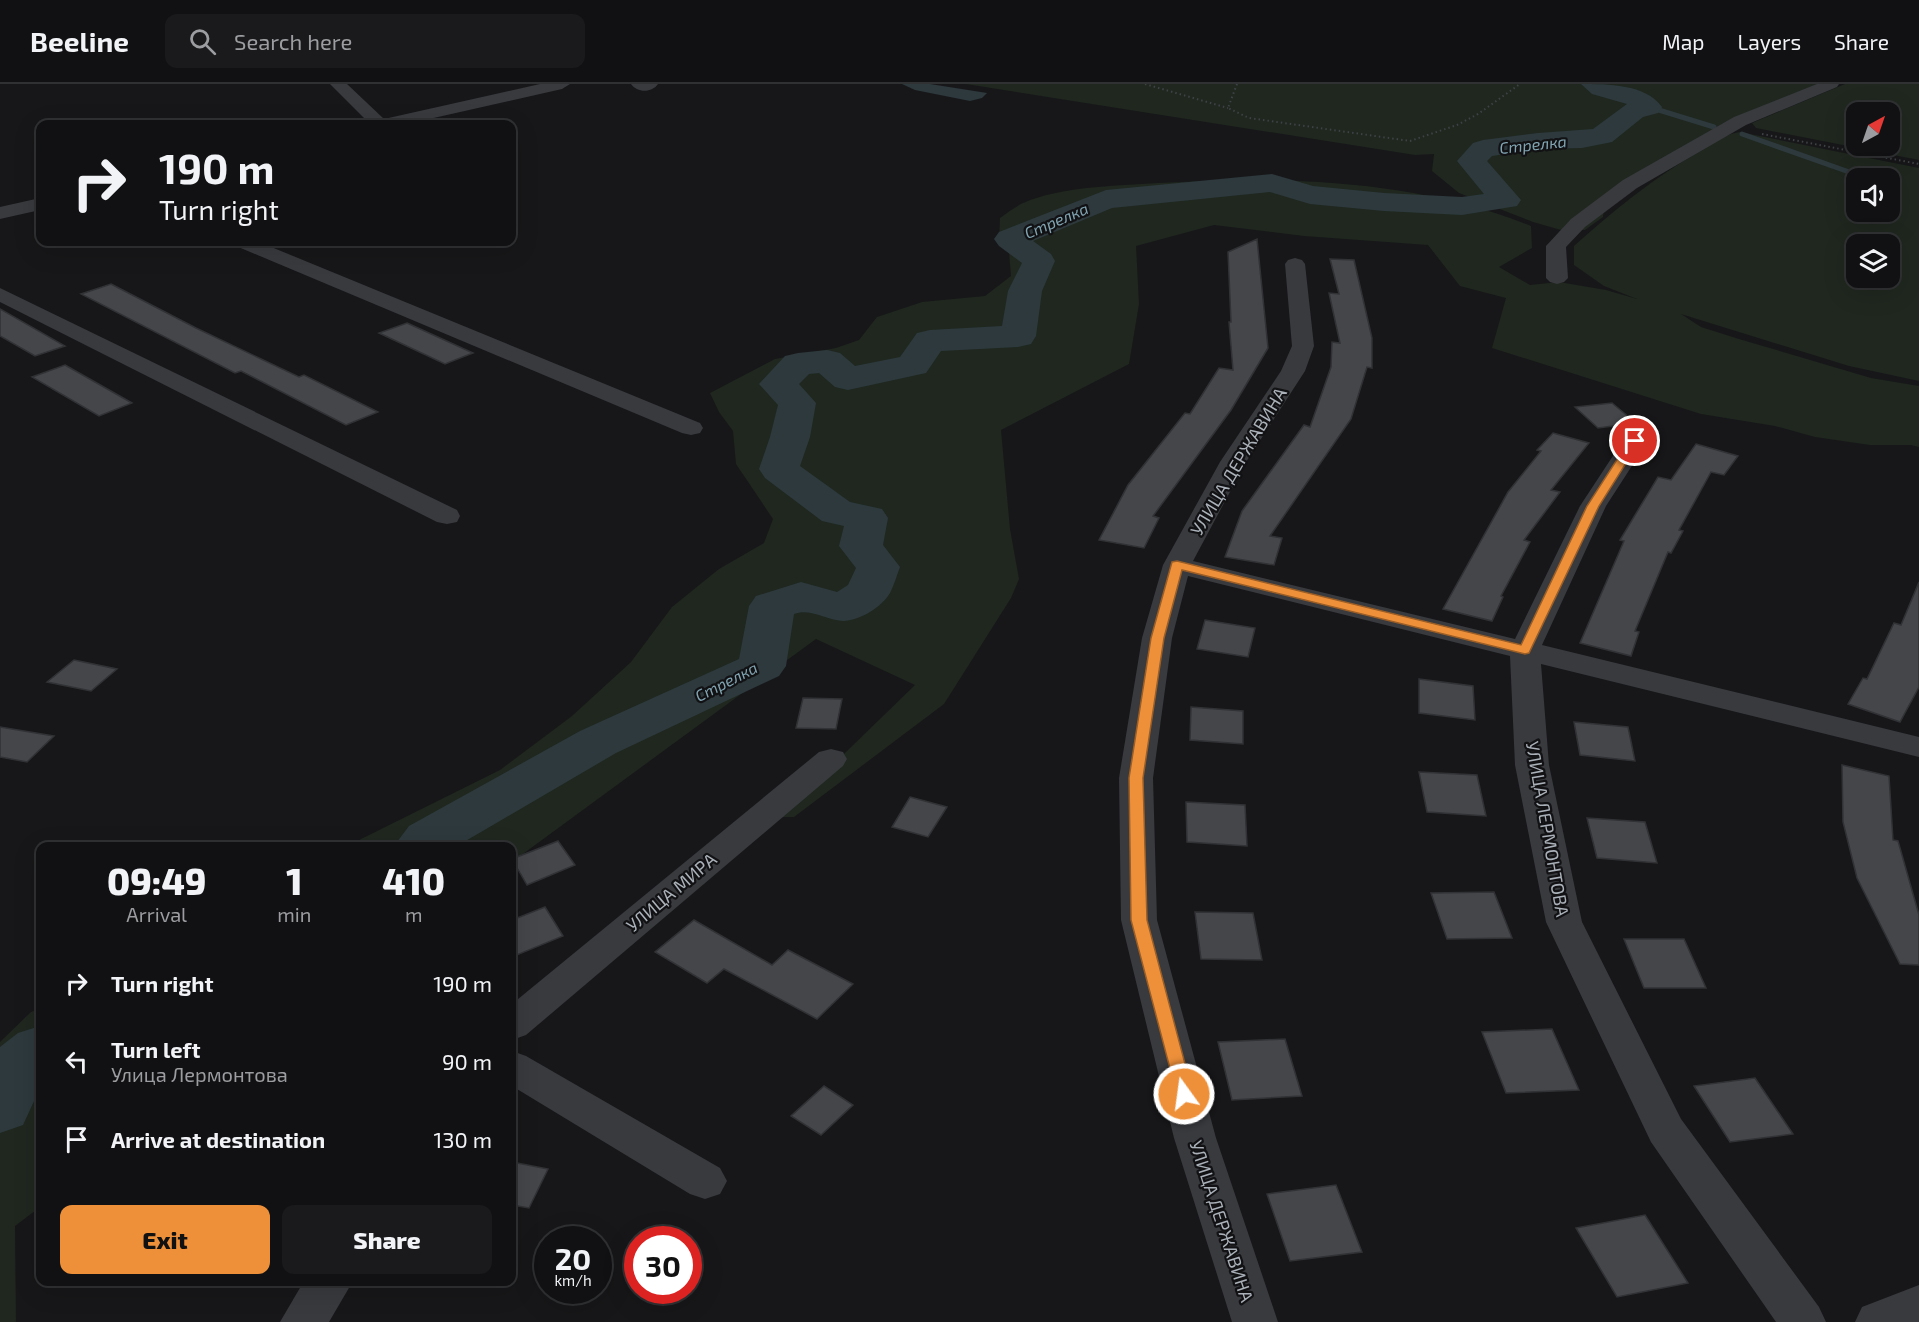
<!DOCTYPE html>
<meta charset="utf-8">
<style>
:root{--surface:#111113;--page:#1a1a1c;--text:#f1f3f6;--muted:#9c9da0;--line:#303133;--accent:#ee903a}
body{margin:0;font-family:"Exo 2",sans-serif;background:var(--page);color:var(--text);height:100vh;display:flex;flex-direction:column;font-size:22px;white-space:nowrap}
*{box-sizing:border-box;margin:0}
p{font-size:20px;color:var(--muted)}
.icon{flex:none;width:33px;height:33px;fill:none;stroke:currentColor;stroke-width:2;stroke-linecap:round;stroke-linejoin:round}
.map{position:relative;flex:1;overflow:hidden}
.sheet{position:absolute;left:36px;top:758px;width:480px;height:444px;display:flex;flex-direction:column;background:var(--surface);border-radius:12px;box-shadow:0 6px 24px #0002,0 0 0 2px var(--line)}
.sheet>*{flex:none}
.hud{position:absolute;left:36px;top:36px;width:480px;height:126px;border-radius:12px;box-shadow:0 6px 24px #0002,0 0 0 2px var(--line);background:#111113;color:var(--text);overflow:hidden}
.needle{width:39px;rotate:40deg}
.fabs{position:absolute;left:1846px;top:18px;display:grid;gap:12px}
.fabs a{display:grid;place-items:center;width:54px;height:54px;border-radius:12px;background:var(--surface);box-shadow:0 6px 24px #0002,0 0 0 2px var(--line);font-size:30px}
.speed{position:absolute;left:534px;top:1142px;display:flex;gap:12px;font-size:30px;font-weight:700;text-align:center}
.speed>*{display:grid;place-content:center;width:78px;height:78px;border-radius:50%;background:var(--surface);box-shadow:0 6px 24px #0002,0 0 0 2px var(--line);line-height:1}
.speed small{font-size:15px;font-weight:400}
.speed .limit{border:9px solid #d22;background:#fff;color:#111}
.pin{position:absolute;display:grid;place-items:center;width:51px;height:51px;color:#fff;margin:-26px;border:3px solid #fff;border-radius:50%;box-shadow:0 2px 6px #0007}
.me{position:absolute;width:66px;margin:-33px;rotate:346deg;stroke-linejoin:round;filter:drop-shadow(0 0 4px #0008)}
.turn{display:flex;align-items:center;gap:21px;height:126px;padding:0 24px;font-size:27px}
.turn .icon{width:78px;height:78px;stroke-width:2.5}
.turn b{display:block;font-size:42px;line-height:51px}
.eta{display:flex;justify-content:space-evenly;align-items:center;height:102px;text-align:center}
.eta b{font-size:36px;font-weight:800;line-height:42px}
.cta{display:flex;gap:12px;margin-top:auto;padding:12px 24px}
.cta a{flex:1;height:69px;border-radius:12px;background:var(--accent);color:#111;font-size:24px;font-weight:800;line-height:69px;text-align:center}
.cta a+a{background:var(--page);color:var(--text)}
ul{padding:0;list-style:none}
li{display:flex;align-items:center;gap:18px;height:78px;padding:0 24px}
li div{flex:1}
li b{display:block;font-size:22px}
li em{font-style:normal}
header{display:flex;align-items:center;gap:36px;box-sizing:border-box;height:84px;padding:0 30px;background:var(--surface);border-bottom:2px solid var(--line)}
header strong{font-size:28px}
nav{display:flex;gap:33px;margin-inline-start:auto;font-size:21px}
.search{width:420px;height:54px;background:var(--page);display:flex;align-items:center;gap:15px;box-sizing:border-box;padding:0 21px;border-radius:12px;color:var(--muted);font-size:22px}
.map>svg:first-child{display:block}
.green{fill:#1f271f;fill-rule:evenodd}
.water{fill:#2d393d}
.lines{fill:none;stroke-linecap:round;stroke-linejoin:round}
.stream{stroke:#2d393d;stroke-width:5}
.river{fill:#2d393d;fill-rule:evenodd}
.building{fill:#444649;stroke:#313235;stroke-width:1.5}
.path{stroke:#3e4145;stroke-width:2;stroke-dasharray:1.5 3;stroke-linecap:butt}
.minor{fill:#383a3e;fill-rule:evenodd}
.route{fill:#ee903a;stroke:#9b5e26;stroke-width:1.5}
.labels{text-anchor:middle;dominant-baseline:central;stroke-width:4.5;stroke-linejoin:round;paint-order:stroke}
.far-water-label{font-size:16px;font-style:italic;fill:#81a5b3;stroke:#121214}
.street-label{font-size:18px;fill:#aab1b9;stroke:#121214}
</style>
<header>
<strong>Beeline</strong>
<div class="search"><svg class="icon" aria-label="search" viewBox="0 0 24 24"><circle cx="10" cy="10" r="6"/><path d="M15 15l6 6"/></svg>Search here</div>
<nav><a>Map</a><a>Layers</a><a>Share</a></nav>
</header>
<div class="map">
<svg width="1919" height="1238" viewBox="0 0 1919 1238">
<rect width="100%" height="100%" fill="#171719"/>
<g class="green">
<path d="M966,0H1822L1722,40L1604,125L1603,133L1585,146H1561L1533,138L1459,109L1432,87L1434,70L1415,71Z"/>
<path d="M1845,0H1919V76L1756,44L1752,39ZM1890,28V62H1857V28Z"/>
<path d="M1740,48L1919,84V297L1849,282L1681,230L1701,243L1739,255L1871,294L1919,302V363L1911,361H1870L1815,353L1775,342L1701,330L1492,264L1506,214L1460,202L1428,161L1304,152L1214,141L1136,162L1139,220L1129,280L1001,346L1010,445L1019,495L1011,514L944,620L794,733H779L915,601L816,555L512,778V762H347L500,686L572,632L631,578L672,523L719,485L764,459L773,435L736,380L733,347L719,328L710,309L775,275L836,264L859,256L877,233L922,218L985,212L1011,192L1009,168L999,158L1000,134C1007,129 1015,123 1023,119C1062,102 1116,102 1158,99C1282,92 1414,95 1531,142L1532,164L1499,183L1530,201L1559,198L1606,206L1637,215L1604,202L1574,181V162C1613,127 1653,94 1699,68C1712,60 1725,50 1740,48ZM1857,94H1890V128H1857ZM1857,160H1890V194H1857Z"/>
<path d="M40,924V1123L15,1142L16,1238H0V958L31,928Z"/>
</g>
<path class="water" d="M902,0H930L987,9L982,14L970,17L915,6Z"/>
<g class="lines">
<g class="stream">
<path d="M1649,23L1714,43"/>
<path d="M1742,50L1866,94"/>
</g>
<g class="river">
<path d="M1581,0C1607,0 1646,0 1662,23L1658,29L1643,33L1612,58L1582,64L1538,65L1492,72L1487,77L1521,116L1517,122L1462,131L1384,127L1310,120L1270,108L1112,124L1033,157L1051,170L1055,177L1042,207L1036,252L1031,260L1018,263L941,267L926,289L848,306L835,303L819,289L809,290L799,300L816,319L810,353L800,382L850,418L882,425L888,434L883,461L900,483C897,491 894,501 890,509C882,523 859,537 843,537C825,536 811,524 794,530L786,582L779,592L616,669L457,762H394L409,742L580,647L739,575L749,522L756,512L801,498L837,508L848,501L856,484L839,462L844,442L822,437L765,394L759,385L770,353L778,321L759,300L785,272L798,269L827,266L840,269L855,282L900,273L917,249L930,246L1002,242L1008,207L1022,179L999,162L994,155L999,148L1106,106L1272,90L1313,102L1384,109L1462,113L1484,110L1457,77L1473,59L1483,56L1538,49L1593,45L1627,20L1592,10Z"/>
<path d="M40,942V1004L23,1041L0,1049V963L18,949Z"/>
</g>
</g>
<g class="building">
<path d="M1257,155L1268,264L1231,326L1153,432L1159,434L1144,464L1099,456L1128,401L1185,329L1190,330L1219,284L1233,286L1229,238H1231L1228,168Z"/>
<path d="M1330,175L1354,176L1372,254V284L1367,283L1351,335L1270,452L1282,454L1274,481L1225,473L1242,427L1304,341L1310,343L1331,283L1332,258L1340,259L1329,209L1339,210Z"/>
<path d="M111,200L196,244L299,293L304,291L378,328L346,341L241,287L235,289L81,210Z"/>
<path d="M0,225L65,262L35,272L0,252Z"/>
<path d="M407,239L473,269L445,280L379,249Z"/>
<path d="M65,281L132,319L99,332L32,293Z"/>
<path d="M1612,319L1636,339L1598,344L1575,323Z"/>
<path d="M1553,349L1589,359L1551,406L1560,408L1524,456L1530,458L1501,512L1503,513L1492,537L1443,525L1508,408L1541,367L1537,366Z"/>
<path d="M1696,360L1738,372L1724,391L1711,388L1679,446L1683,447L1671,469L1668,468L1635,547L1639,548L1631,572L1580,559L1624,457L1620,456L1658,393L1671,396Z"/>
<path d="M1919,498V603L1900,638L1848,620L1863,594L1867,595L1894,539L1901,541Z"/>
<path d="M1205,536L1255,544L1248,573L1197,565Z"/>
<path d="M74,576L117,585L91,607L47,598Z"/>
<path d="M1419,595L1473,602L1475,636L1419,629Z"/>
<path d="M803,614L842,615L836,645L796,644Z"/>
<path d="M1191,623L1243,627V660L1190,656Z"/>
<path d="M1574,638L1628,643L1635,677L1580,671Z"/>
<path d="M0,643L54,652L27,678L0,673Z"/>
<path d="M1842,681L1889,692L1893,756L1898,757L1919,831V881L1900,880L1857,794L1843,738Z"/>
<path d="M1419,688L1477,691L1486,732L1427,728Z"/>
<path d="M910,713L947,723L928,753L892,743Z"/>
<path d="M1186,718L1245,721L1247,762L1187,758Z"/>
<path d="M1587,734L1645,738L1657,779L1597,774Z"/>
<path d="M558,757L575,781L527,801L512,775Z"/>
<path d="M1494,808L1512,854L1447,855L1431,809Z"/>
<path d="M545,823L563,852L512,873V836Z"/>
<path d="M1195,828L1253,829L1262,876L1201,875Z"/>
<path d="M694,836L772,881L788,866L853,900L817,935L724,885L707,899L655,868Z"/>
<path d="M1624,855H1684L1706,904H1644Z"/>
<path d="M1552,945L1579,1006L1506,1009L1482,948Z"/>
<path d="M1285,955L1302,1012L1232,1016L1218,958Z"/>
<path d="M1755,994L1793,1050L1730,1058L1694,1002Z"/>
<path d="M824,1002L853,1021L821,1051L791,1032Z"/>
<path d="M512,1078L548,1085L529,1124L512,1121Z"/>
<path d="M1336,1101L1362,1168L1290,1177L1267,1110Z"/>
<path d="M1645,1131L1688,1199L1617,1213L1576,1144Z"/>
</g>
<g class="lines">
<g class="path">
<path d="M1145,0L1228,24"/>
<path d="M1237,0L1228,24L1249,34L1410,57L1457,41L1478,30L1520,0"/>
<path d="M1762,50L1919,80"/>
</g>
<g class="minor">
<path d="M330,0H347L384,35L540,0H570L562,5L407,40H370Z"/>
<path d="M631,0H658C652,9 637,9 631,0Z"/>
<path d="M1817,0H1839L1837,3L1746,41L1637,104L1585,143L1566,163L1568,194L1564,198L1557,200L1550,198L1546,194V162L1571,135L1623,96L1734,33Z"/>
<path d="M40,114V126L0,135V123Z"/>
<path d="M233,158H259L700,339L703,344L700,349L691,351L682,349L236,162Z"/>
<path d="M1295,174L1302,176L1305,180L1314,262L1305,287L1246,378L1193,477L1515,555L1580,422L1626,352L1635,349L1644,352L1648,357L1606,422L1542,561L1919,653V673L1541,580L1549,681L1582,838L1681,1035L1819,1223L1826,1238H1776L1651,1058L1546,838L1515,681L1510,572L1188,492L1172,554L1153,694L1157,836L1216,1054L1278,1238H1232L1174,1054L1121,836L1119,694L1142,554L1163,481L1220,378L1281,287L1292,262L1285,180L1288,176Z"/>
<path d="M0,204L457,426L460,432L457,438L447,440L437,438L0,218Z"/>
<path d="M831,665L843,668L847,675L843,682L526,951L512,956V920L819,668Z"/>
<path d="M512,967L526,972L720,1084L727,1097L720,1110L705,1115L690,1110L512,1002Z"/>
<path d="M304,1197H353L329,1238H280Z"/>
<path d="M1919,1201V1238H1855L1862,1223Z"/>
</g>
</g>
<path class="route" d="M1635,354L1640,357L1599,422L1529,569L1525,570L1182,486L1164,554L1143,694L1147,836L1193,1010L1190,1015L1184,1017L1178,1015L1131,836L1129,694L1151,554L1172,478L1177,477L1521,561L1587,422L1629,357Z"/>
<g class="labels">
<g class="far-water-label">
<text transform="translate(1533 60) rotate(-6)">Стрелка</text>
<text transform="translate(1056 136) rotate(-23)">Стрелка</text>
<text transform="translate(726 597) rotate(-27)">Стрелка</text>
</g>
<g class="street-label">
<text transform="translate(1238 377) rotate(-59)">УЛИЦА ДЕРЖАВИНА</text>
<text transform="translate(1548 745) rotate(80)">УЛИЦА ЛЕРМОНТОВА</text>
<text transform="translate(671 808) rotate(-40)">УЛИЦА МИРА</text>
<text transform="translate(1222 1137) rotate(72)">УЛИЦА ДЕРЖАВИНА</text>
</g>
</g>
</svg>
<div class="fabs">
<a><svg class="needle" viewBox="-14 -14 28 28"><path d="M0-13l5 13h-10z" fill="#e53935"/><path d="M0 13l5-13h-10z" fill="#9c9da0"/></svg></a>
<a><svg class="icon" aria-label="sound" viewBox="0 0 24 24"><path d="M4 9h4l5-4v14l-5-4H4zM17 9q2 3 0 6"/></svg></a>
<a><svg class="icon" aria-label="layers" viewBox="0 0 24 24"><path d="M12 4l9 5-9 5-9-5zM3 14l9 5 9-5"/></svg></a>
</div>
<div class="speed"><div>20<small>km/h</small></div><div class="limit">30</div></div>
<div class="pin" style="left:1635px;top:357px;background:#d93025"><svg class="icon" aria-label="arrive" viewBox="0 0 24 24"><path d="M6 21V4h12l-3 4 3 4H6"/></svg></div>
<svg class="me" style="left:1184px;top:1010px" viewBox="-20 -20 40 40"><circle r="17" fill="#ee903a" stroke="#fff" stroke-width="3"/><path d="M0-11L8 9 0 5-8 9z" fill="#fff"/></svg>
<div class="hud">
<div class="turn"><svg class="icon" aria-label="right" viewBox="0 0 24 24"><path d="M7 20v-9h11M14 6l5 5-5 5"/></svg><div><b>190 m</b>Turn right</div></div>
</div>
<section class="sheet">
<div class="eta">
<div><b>09:49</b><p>Arrival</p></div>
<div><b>1</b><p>min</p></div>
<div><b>410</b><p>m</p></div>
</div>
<ul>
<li><svg class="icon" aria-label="right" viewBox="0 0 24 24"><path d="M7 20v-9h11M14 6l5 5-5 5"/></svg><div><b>Turn right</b></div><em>190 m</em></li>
<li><svg class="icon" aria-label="left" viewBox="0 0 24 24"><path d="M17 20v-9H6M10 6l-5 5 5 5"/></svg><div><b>Turn left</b><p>Улица Лермонтова</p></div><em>90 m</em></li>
<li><svg class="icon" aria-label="arrive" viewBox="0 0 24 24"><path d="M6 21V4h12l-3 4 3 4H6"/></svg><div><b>Arrive at destination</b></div><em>130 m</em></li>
</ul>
<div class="cta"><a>Exit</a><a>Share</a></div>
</section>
</div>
